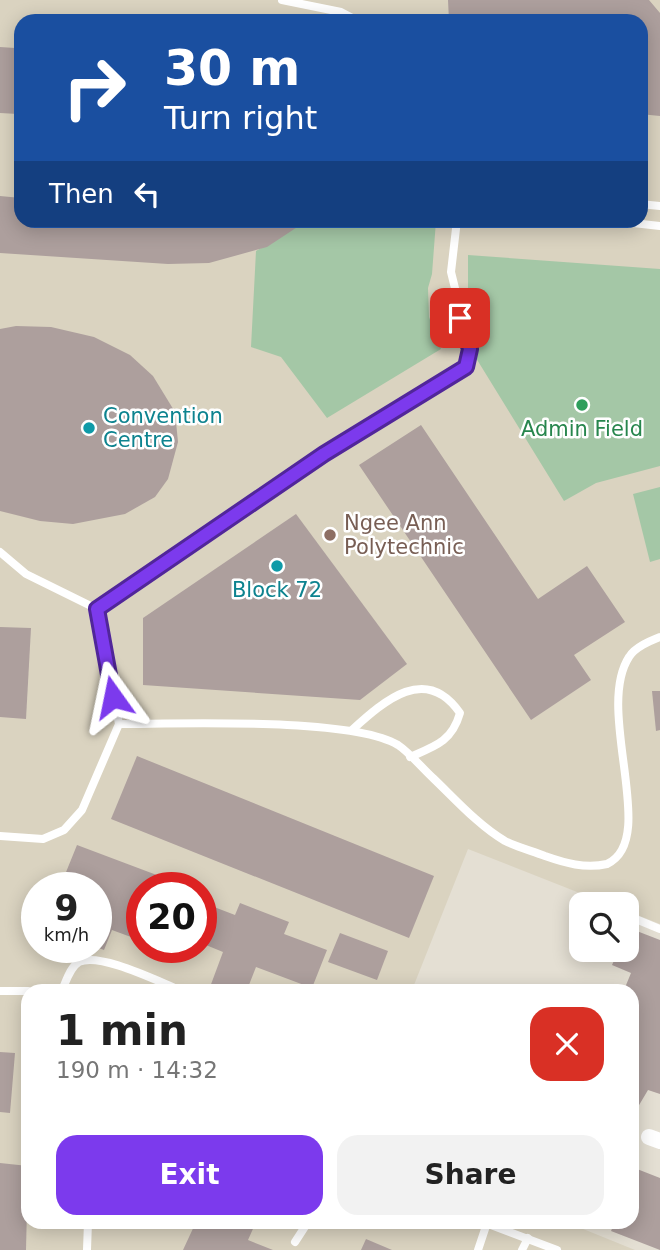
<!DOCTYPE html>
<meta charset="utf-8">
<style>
:root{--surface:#fff;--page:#f2f2f2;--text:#222;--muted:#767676;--accent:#7c3aed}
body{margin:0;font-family:"DejaVu Sans",sans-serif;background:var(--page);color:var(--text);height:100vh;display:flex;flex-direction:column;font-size:26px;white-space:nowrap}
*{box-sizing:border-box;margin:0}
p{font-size:23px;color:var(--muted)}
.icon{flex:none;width:38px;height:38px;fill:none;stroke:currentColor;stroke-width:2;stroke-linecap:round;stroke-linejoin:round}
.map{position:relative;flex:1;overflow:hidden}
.side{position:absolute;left:21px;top:984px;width:618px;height:245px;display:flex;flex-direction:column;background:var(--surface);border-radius:21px;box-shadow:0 4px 18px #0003}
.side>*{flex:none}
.banner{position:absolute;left:14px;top:14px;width:634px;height:214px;border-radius:21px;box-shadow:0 4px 18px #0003;background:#1a4fa0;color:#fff;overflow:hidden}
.fabs{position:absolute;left:569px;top:892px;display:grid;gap:14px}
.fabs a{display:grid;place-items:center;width:70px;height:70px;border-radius:14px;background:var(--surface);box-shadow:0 4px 18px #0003;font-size:35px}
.speed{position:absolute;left:21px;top:872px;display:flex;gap:14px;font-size:35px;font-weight:700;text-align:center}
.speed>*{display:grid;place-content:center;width:91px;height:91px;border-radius:50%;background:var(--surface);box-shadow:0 4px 18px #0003;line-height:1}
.speed small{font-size:18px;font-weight:400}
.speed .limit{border:10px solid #d22;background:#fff;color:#111}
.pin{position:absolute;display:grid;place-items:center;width:60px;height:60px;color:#fff;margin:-30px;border-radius:14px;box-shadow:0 4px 10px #0006}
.me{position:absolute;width:77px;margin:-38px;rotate:348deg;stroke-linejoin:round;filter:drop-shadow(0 0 5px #0008)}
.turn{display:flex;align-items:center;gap:24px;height:147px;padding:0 35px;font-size:32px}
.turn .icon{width:91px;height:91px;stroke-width:2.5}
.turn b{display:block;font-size:49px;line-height:60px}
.then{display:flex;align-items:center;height:66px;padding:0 35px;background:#0003;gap:14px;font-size:26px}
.round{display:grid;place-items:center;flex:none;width:74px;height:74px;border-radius:21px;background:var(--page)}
.head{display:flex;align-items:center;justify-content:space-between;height:119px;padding:0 35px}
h1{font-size:42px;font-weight:700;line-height:52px}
.primary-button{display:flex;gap:14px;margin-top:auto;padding:14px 35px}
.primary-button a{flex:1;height:80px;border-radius:21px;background:var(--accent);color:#fff;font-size:28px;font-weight:700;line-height:80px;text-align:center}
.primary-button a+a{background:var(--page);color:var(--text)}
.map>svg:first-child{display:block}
.built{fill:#dad3c0;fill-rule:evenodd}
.green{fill:#a4c7a6}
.building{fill:#ad9f9d}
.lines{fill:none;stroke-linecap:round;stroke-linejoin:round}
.lane{stroke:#fff;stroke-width:8}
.street{stroke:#fff;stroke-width:16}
.route-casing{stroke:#51269a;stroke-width:18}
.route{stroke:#7c3aed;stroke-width:12}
.leisure-dot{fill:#2e9e5b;stroke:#fff;stroke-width:2.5}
.culture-dot{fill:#0f9aa8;stroke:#fff;stroke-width:2.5}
.education-dot{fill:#8d6e63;stroke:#fff;stroke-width:2.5}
.labels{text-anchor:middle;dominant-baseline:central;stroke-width:5;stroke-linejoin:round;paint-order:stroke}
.culture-label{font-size:21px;fill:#0d838f;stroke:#fff;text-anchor:start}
.leisure-label{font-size:21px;fill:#27864d;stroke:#fff}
.education-label{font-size:21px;fill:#785e54;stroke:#fff;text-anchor:start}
</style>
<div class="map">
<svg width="660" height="1250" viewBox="0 0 660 1250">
<rect width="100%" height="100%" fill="#e4dfd3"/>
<path class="built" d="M0,0H660V924L627,911L626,905H610L468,849L412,990H28V1222H566L635,1250H0ZM21,21H640V220H21ZM37,887H96V947H37ZM142,887H201V947H142Z"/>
<g class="green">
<path d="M307,221H436L432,274L428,288L429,317L441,349L327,418L281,357L251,347L256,251Z"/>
<path d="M468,255L660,269V466L596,483L564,501L468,345Z"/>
<path d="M660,487V559L650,562L633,494Z"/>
</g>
<g class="building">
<path d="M448,0H649L660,13V116L640,114V21H449Z"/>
<path d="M16,36H21V122H18V114L0,113V47L15,48Z"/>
<path d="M0,196L21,198V220H308L267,247L209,263L168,264L0,253Z"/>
<path d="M16,326L51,327L94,337L130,355L153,376L175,412L178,442L168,479L155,497L125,514L73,524L40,521L0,511V329Z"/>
<path d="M421,425L538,599L587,566L625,622L574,655L591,680L531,720L359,465Z"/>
<path d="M296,514L407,664L360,700L143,685V618Z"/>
<path d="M0,627L31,628L26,719L0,717Z"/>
<path d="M652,691H660V730L656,731Z"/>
<path d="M137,756L434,876L409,938L111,819Z"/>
<path d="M77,845L162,877L158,887H142L139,940L112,930L104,950L96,947V887H60Z"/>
<path d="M201,902L235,915L240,903L289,922L284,934L327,950L312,988L256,967L247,990L210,987L223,952L201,943Z"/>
<path d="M629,928L660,940V1094L648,1090L632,1117V1023L636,1010L632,1009V990H624L631,973L612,965L619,950H626Z"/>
<path d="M340,933L388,951L377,980L328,962Z"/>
<path d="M0,1052L15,1053L10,1113L0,1112Z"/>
<path d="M0,1163L28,1166L26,1250H0Z"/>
<path d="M637,1169L660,1178V1250L611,1231L615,1222H632V1182Z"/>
<path d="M196,1222H256L248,1240L273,1250H183Z"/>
<path d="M366,1239L392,1250H361Z"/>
</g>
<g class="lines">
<g class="lane">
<path d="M282,0L341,12L358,21"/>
<path d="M640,204L660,206"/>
<path d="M606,220L660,226"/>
<path d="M0,552L26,574L97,609"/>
<path d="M97,609L324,454L466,367L470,349L451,272L457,220"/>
<path d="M119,724C178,724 352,717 398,745C410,753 422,768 433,778C454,798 479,826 505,841C517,847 532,851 545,856C565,863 585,869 607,864C660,840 594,711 629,657C635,647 650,641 660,637"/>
<path d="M352,730C385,700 426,664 460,713C452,741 436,746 410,757"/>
<path d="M0,836L43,839L64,830L82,810L119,724L97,609"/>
<path d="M626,915L660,929"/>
<path d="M62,990C66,982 70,967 79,962C100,952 159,982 180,990"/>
<path d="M0,991H28"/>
<path d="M483,1222L557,1250"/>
<path d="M295,1242L308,1222"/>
<path d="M87,1250L88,1222"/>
<path d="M478,1250L487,1223"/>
<path d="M522,1250L528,1238"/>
</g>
<path class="street" d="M649,1137L660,1141"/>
</g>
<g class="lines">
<defs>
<path id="route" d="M113,697L97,609L324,454L466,367L470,349L460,318"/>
</defs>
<use href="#route" class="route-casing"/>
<use href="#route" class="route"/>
</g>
<circle class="leisure-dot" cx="582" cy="405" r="7"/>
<g class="culture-dot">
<circle cx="89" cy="428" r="7"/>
<circle cx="277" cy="566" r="7"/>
</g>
<circle class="education-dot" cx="330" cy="535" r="7"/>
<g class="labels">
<g class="culture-label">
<text x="103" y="416">Convention<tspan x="103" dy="24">Centre</tspan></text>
<text x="277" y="590" text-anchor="middle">Block 72</text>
</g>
<g class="leisure-label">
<text x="582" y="429">Admin Field</text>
</g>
<g class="education-label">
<text x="344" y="523">Ngee Ann<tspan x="344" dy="24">Polytechnic</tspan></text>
</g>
</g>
</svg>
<div class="fabs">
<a><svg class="icon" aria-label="search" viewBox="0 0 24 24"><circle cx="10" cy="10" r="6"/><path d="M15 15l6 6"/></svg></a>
</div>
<div class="speed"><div>9<small>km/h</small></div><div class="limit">20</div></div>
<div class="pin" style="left:460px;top:318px;background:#d93025"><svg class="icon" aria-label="arrive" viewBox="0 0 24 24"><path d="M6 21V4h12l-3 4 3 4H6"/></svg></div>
<svg class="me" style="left:113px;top:697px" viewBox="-20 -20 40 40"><path d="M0-17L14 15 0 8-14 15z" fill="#7c3aed" stroke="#fff" stroke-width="4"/></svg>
<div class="banner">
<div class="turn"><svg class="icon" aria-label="right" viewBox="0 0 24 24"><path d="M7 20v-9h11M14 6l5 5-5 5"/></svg><div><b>30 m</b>Turn right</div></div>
<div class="then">Then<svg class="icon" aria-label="left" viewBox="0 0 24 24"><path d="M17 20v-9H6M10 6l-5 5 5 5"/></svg></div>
</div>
<section class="side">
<div class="head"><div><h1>1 min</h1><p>190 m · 14:32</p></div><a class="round" style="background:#d93025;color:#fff"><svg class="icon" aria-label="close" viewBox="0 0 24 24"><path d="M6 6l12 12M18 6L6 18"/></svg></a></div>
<div class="primary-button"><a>Exit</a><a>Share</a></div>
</section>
</div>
